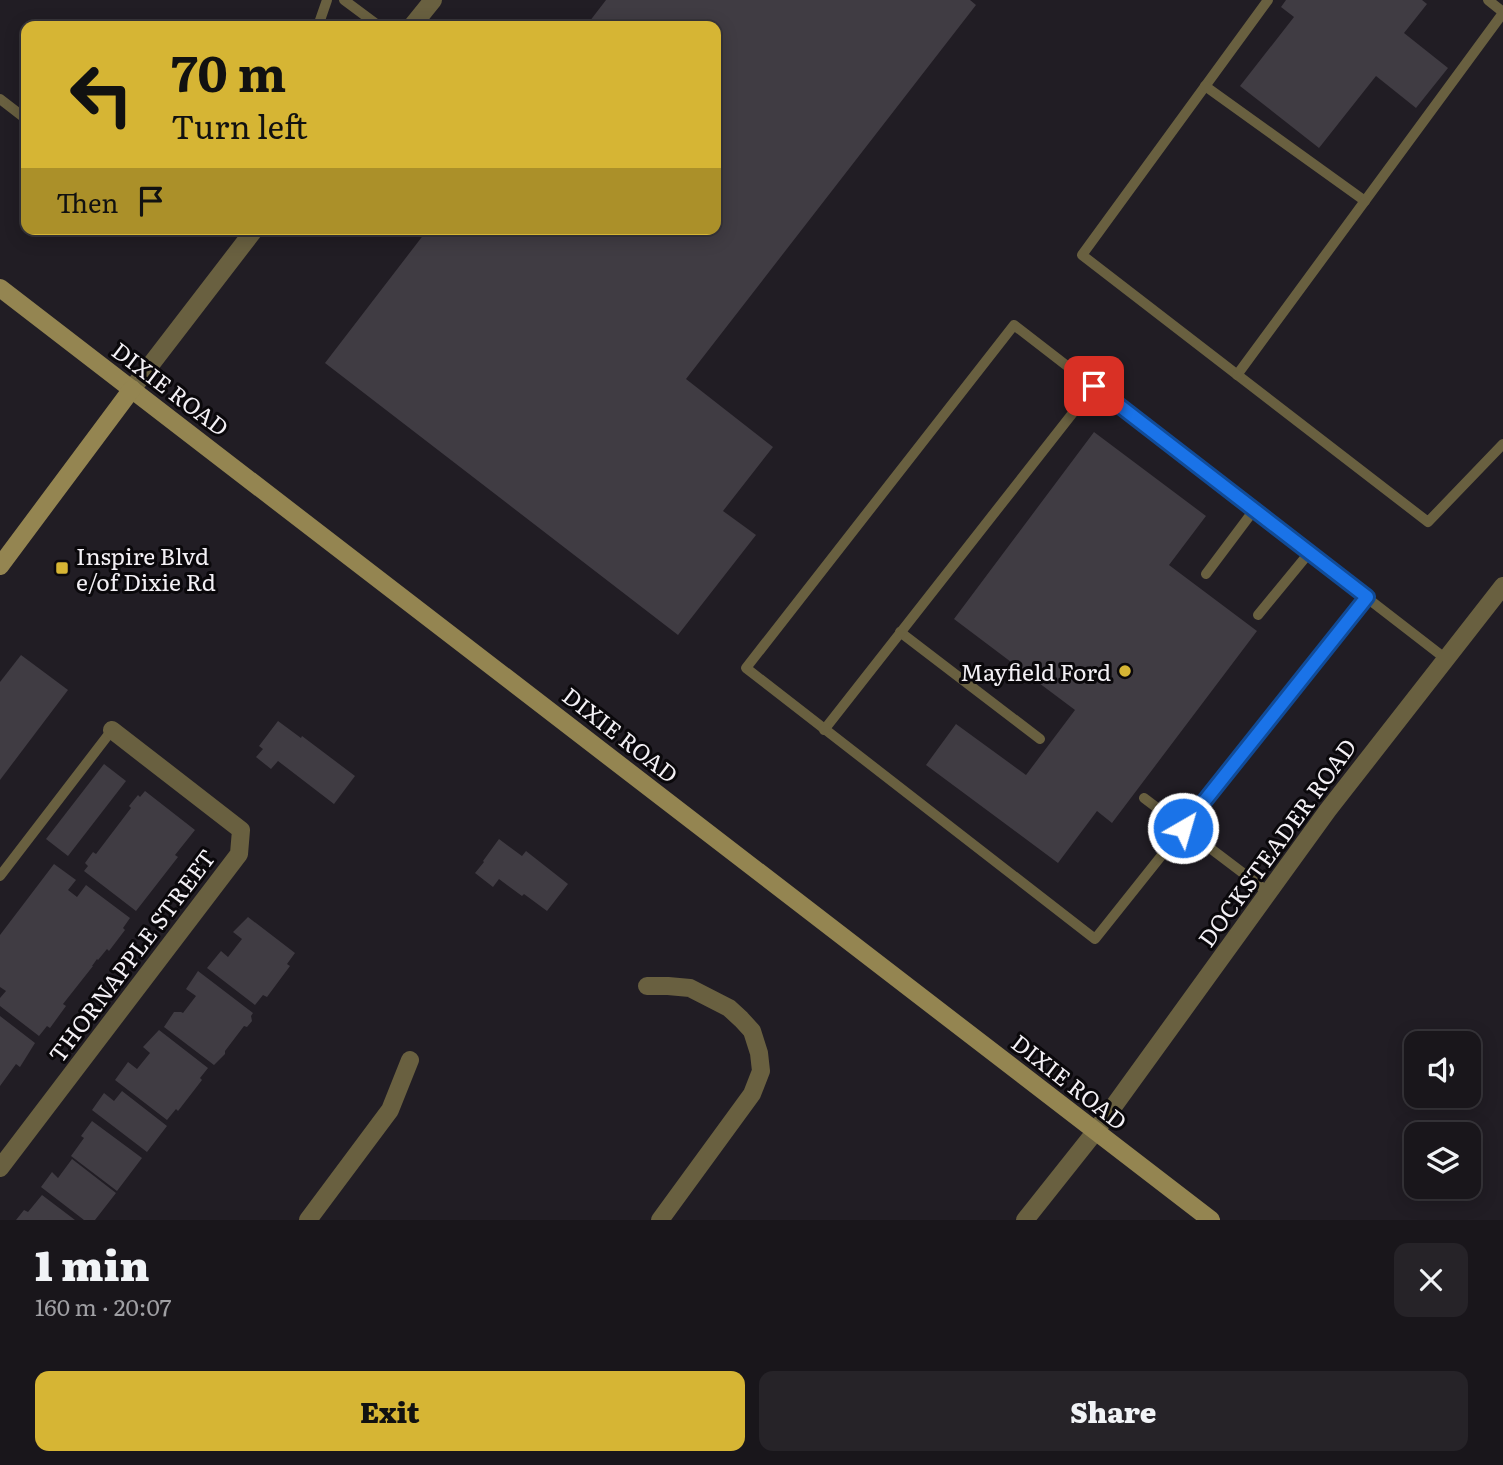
<!DOCTYPE html>
<meta charset="utf-8">
<style>
:root{--surface:#19161b;--page:#262328;--text:#f1f3f6;--muted:#9f9fa3;--line:#37353a;--accent:#d6b534}
body{margin:0;font-family:Literata,serif;background:var(--page);color:var(--text);height:100vh;display:flex;flex-direction:column;font-size:26px;white-space:nowrap}
*{box-sizing:border-box;margin:0}
p{font-size:23px;color:var(--muted)}
.icon{flex:none;width:38px;height:38px;fill:none;stroke:currentColor;stroke-width:2;stroke-linecap:round;stroke-linejoin:round}
.map{position:relative;height:1220px;overflow:hidden}
.drawer{display:flex;flex-direction:column;background:var(--surface);flex:1}
.drawer>*{flex:none}
.top-card{position:absolute;left:21px;top:21px;width:700px;height:214px;border-radius:14px;box-shadow:0 4px 18px #0003,0 0 0 2px var(--line);background:#d6b534;color:#111;overflow:hidden}
.buttons{position:absolute;left:1404px;top:1031px;display:grid;gap:14px}
.buttons a{display:grid;place-items:center;width:77px;height:77px;border-radius:14px;background:var(--surface);box-shadow:0 4px 18px #0003,0 0 0 2px var(--line);font-size:35px}
.pin{position:absolute;display:grid;place-items:center;width:60px;height:60px;color:#fff;margin:-30px;border-radius:14px;box-shadow:0 4px 10px #0006}
.me{position:absolute;width:77px;margin:-38px;rotate:38deg;stroke-linejoin:round;filter:drop-shadow(0 0 5px #0008)}
.turn{display:flex;align-items:center;gap:24px;height:147px;padding:0 35px;font-size:32px}
.turn .icon{width:91px;height:91px;stroke-width:2.5}
.turn b{display:block;font-size:49px;line-height:60px}
.then{display:flex;align-items:center;height:66px;padding:0 35px;background:#0003;gap:14px;font-size:26px}
.round{display:grid;place-items:center;flex:none;width:74px;height:74px;border-radius:14px;background:var(--page)}
.overview{display:flex;align-items:center;justify-content:space-between;height:119px;padding:0 35px}
h1{font-size:42px;font-weight:800;line-height:52px}
.action{display:flex;gap:14px;margin-top:auto;padding:14px 35px}
.action a{flex:1;height:80px;border-radius:14px;background:var(--accent);color:#111;font-size:28px;font-weight:800;line-height:80px;text-align:center}
.action a+a{background:var(--page);color:var(--text)}
.map>svg:first-child{display:block}
.building{fill:#403c43}
.lines{fill:none;stroke-linecap:round;stroke-linejoin:round}
.lane{stroke:#696040;stroke-width:10}
.street{stroke:#696040;stroke-width:18}
.secondary{stroke:#948551;stroke-width:18}
.route-casing{stroke:#114b97;stroke-width:18}
.route{stroke:#1a73e8;stroke-width:12}
.poi-dot{fill:#d6b534;stroke:#0a080b;stroke-width:2.5}
.labels{text-anchor:middle;dominant-baseline:central;stroke-width:6;stroke-linejoin:round;paint-order:stroke}
.street-label{font-size:23px;fill:#f3f0f5;stroke:#0a080b}
.poi-label{font-size:23px;fill:#f3f0f5;stroke:#0a080b;text-anchor:start}
</style>
<div class="map">
<svg width="1503" height="1220" viewBox="0 0 1503 1220">
<rect width="100%" height="100%" fill="#211d24"/>
<g class="building">
<path d="M606,0H970L976,5L686,379L773,447L723,511L756,535L678,635L325,363L428,229H716V26H586Z"/>
<path d="M1286,0H1422L1427,4L1404,33L1448,68L1416,108L1376,76L1319,148L1240,86L1294,17L1281,7Z"/>
<path d="M1094,432L1206,516L1169,565L1257,631L1112,823L1097,811L1058,863L926,765L956,724L1026,775L1075,710L954,619Z"/>
<path d="M21,655L68,690L0,780V682Z"/>
<path d="M278,721L301,738L302,736L355,776L334,804L278,761L271,769L256,757L263,749L259,746Z"/>
<path d="M104,764L126,781L68,856L46,839Z"/>
<path d="M145,791L195,830L175,855L178,857L136,911L84,871L88,866L85,863L93,852L96,854L131,808L129,806L138,795L140,797Z"/>
<path d="M499,839L522,856L526,851L568,884L547,911L524,894L522,896L499,879L493,887L475,873L484,862L483,861Z"/>
<path d="M54,864L76,880L68,890L77,897L86,885L130,918L123,928L125,930L109,951L107,949L98,960L97,959L92,966H93L63,1004L66,1006L50,1028L47,1026L39,1036L0,1006V998L6,991L0,987V935Z"/>
<path d="M248,917L295,953L287,964L290,966L267,997L263,995L255,1005L207,968L221,951L228,957L242,939L233,932Z"/>
<path d="M198,971L253,1013L251,1016L252,1021L247,1027L244,1026L225,1051V1054L214,1065L164,1027L174,1012H181L183,1013L196,996L186,989Z"/>
<path d="M0,1016L35,1043L20,1067L16,1064L0,1086Z"/>
<path d="M159,1030L208,1068L200,1078L202,1080L178,1111L176,1109L167,1120L115,1080L128,1062L137,1069L150,1053L143,1047Z"/>
<path d="M122,1091L167,1126L147,1152L92,1110L104,1093L114,1101Z"/>
<path d="M92,1121L142,1158L117,1191L71,1156L84,1138L81,1136Z"/>
<path d="M72,1159L116,1193L95,1220H84L41,1187L52,1172L58,1178Z"/>
<path d="M42,1195L75,1220H16L24,1210L28,1212Z"/>
</g>
<g class="lines">
<g class="lane">
<path d="M344,0L379,26"/>
<path d="M1268,0L1082,255L1428,522L1503,444"/>
<path d="M1488,0L1503,12"/>
<path d="M318,26L327,0"/>
<path d="M1205,86L1365,201"/>
<path d="M0,99L26,119"/>
<path d="M1237,375L1503,13"/>
<path d="M1206,574L1254,510"/>
<path d="M1367,598L1095,939L746,668L1014,325L1446,659"/>
<path d="M1258,615L1309,553"/>
<path d="M900,632L1040,739"/>
<path d="M824,730L1094,386"/>
<path d="M1144,798L1268,892"/>
<path d="M0,876L112,730"/>
</g>
<g class="street">
<path d="M412,26L433,0"/>
<path d="M132,389L255,229"/>
<path d="M647,986H668L690,988L729,1008L741,1019L752,1031L759,1053L761,1071L752,1094L660,1220"/>
<path d="M0,1168L239,854L241,830L112,730"/>
<path d="M308,1220L390,1110L410,1060"/>
<path d="M1025,1220L1095,1132L1328,810L1503,586"/>
</g>
<g class="secondary">
<path d="M0,288L1211,1220"/>
<path d="M0,566L132,389"/>
</g>
</g>
<g class="lines">
<defs>
<path id="route" d="M1094,386L1367,597L1183,828"/>
</defs>
<use href="#route" class="route-casing"/>
<use href="#route" class="route"/>
</g>
<g class="poi-dot">
<rect x="55" y="561" width="14" height="14" rx="3.5"/>
<circle cx="1125" cy="671" r="7"/>
</g>
<g class="labels">
<g class="street-label">
<text transform="translate(171 388) rotate(37)">DIXIE ROAD</text>
<text transform="translate(621 734) rotate(38)">DIXIE ROAD</text>
<text transform="translate(1276 842) rotate(-54)">DOCKSTEADER ROAD</text>
<text transform="translate(131 955) rotate(-53)">THORNAPPLE STREET</text>
<text transform="translate(1070 1081) rotate(38)">DIXIE ROAD</text>
</g>
<g class="poi-label">
<text x="76" y="555">Inspire Blvd<tspan x="76" dy="26">e/of Dixie Rd</tspan></text>
<text x="1111" y="671" text-anchor="end">Mayfield Ford</text>
</g>
</g>
</svg>
<div class="buttons">
<a><svg class="icon" aria-label="sound" viewBox="0 0 24 24"><path d="M4 9h4l5-4v14l-5-4H4zM17 9q2 3 0 6"/></svg></a>
<a><svg class="icon" aria-label="layers" viewBox="0 0 24 24"><path d="M12 4l9 5-9 5-9-5zM3 14l9 5 9-5"/></svg></a>
</div>
<div class="pin" style="left:1094px;top:386px;background:#d93025"><svg class="icon" aria-label="arrive" viewBox="0 0 24 24"><path d="M6 21V4h12l-3 4 3 4H6"/></svg></div>
<svg class="me" style="left:1183px;top:828px" viewBox="-20 -20 40 40"><circle r="17" fill="#1a73e8" stroke="#fff" stroke-width="3"/><path d="M0-11L8 9 0 5-8 9z" fill="#fff"/></svg>
<div class="top-card">
<div class="turn"><svg class="icon" aria-label="left" viewBox="0 0 24 24"><path d="M17 20v-9H6M10 6l-5 5 5 5"/></svg><div><b>70 m</b>Turn left</div></div>
<div class="then">Then<svg class="icon" aria-label="arrive" viewBox="0 0 24 24"><path d="M6 21V4h12l-3 4 3 4H6"/></svg></div>
</div>
</div>
<section class="drawer">
<div class="overview"><div><h1>1 min</h1><p>160 m · 20:07</p></div><a class="round"><svg class="icon" aria-label="close" viewBox="0 0 24 24"><path d="M6 6l12 12M18 6L6 18"/></svg></a></div>
<div class="action"><a>Exit</a><a>Share</a></div>
</section>
